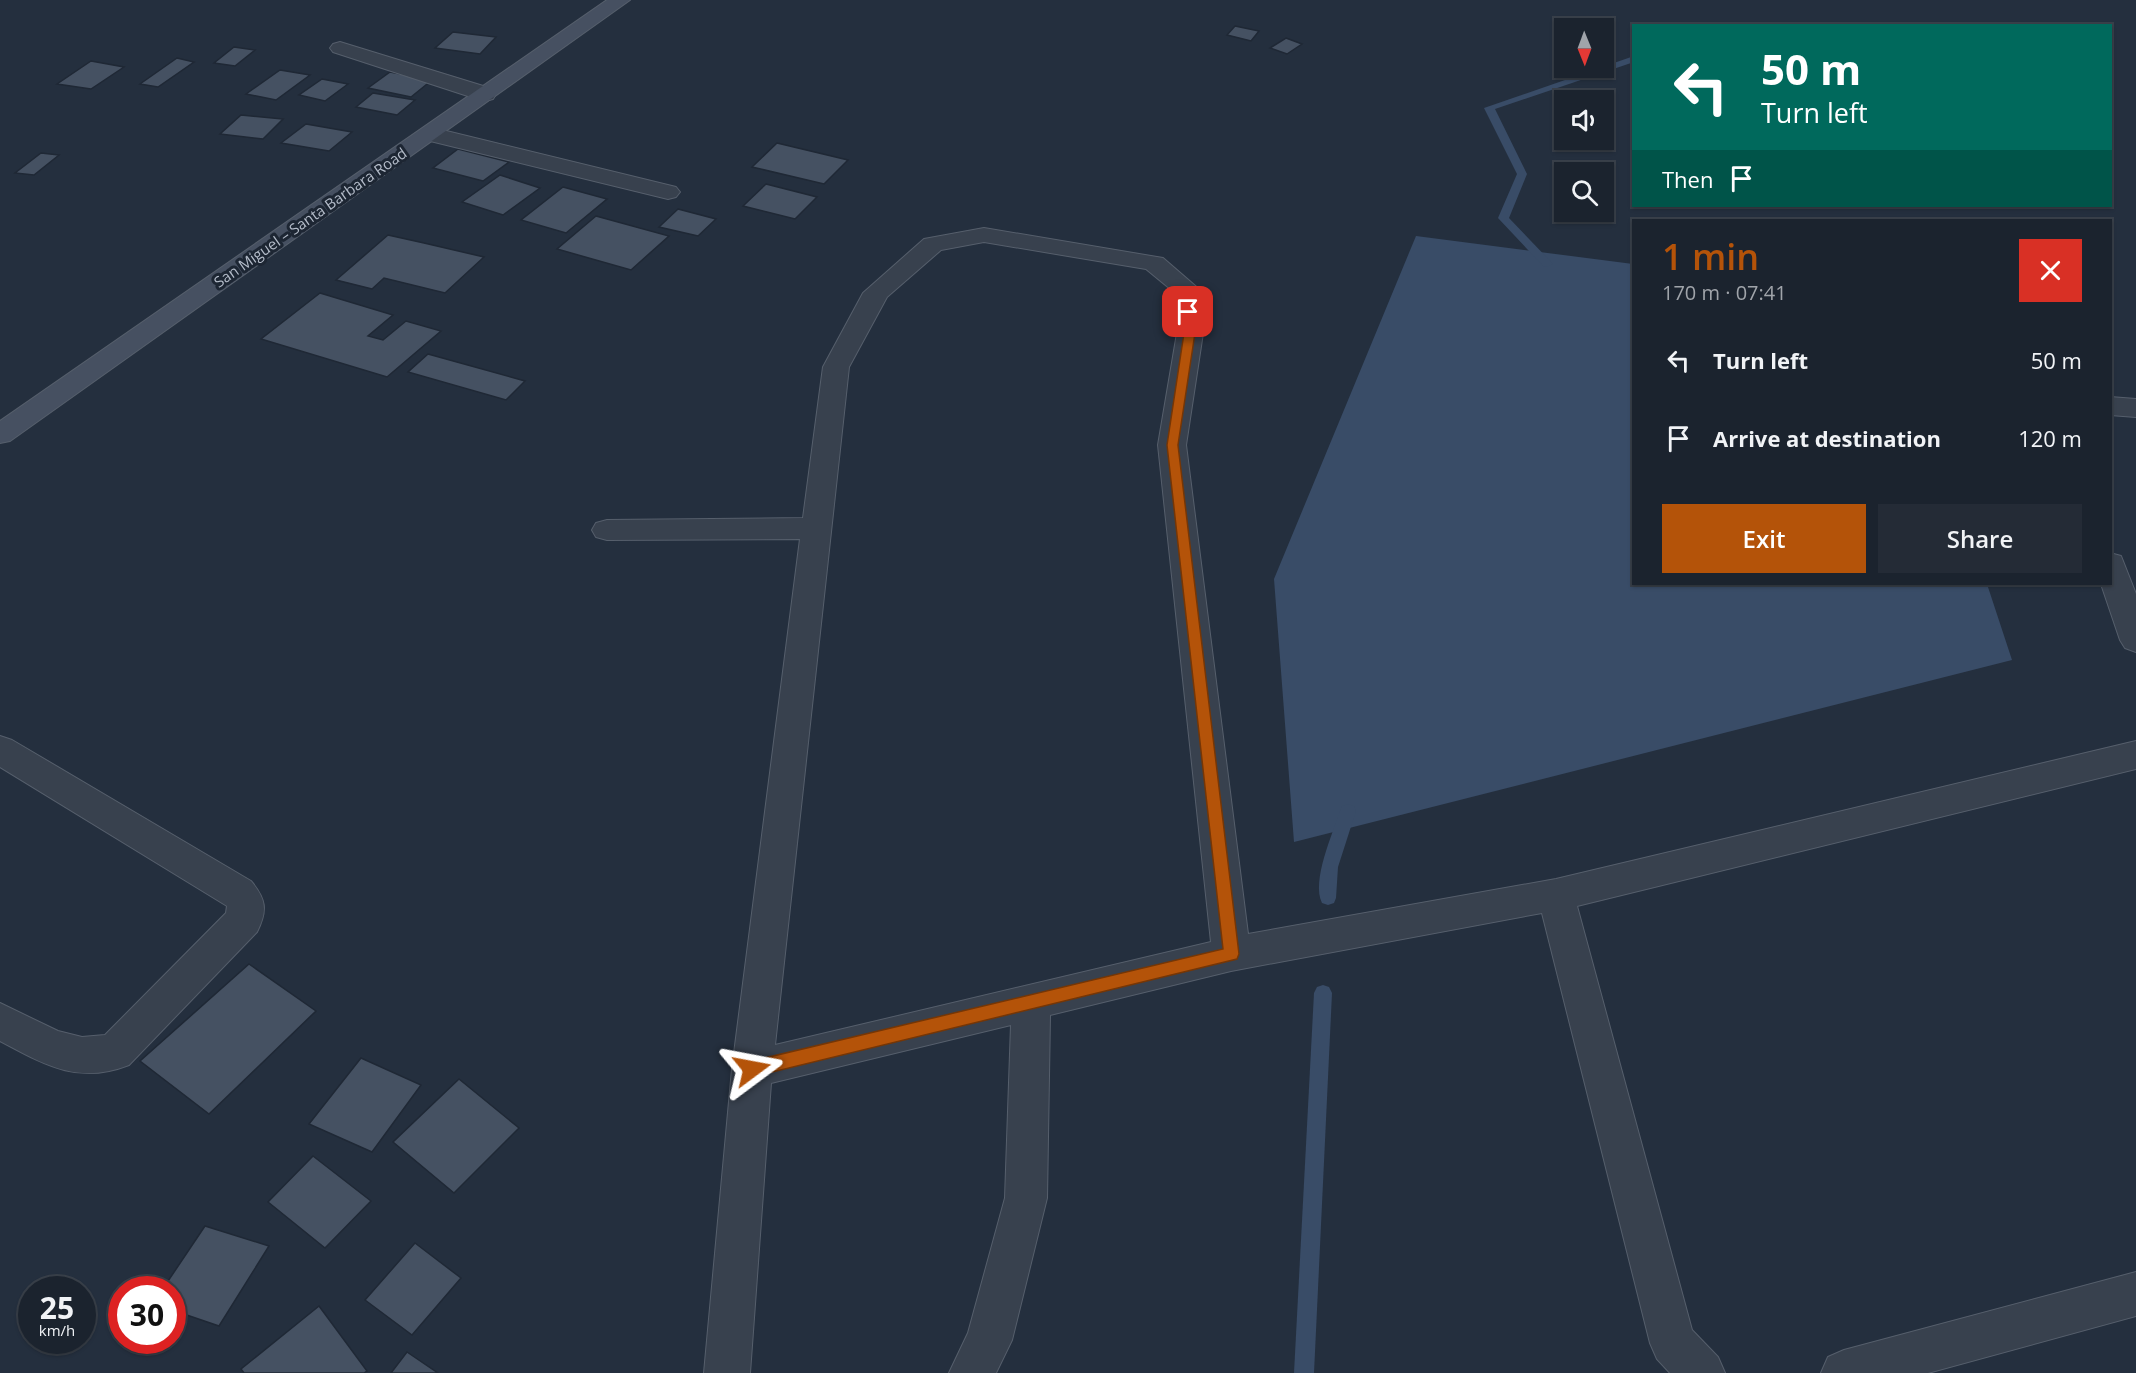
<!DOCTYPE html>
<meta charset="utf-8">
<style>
:root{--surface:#1b232e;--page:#242b36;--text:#f1f3f6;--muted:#a0a4aa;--line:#39404a;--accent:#b45309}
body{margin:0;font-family:"Open Sans",sans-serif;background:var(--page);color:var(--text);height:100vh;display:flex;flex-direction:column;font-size:22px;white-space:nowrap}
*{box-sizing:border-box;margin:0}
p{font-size:20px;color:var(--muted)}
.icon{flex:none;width:33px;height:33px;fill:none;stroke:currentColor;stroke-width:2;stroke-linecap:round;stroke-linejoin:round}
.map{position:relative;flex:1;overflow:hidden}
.drawer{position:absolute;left:1632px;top:219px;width:480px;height:366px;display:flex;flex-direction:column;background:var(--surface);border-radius:0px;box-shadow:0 2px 4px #0004,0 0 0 2px var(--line)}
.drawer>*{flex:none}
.banner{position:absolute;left:1632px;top:24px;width:480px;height:183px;border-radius:0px;box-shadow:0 2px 4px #0004,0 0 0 2px var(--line);background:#00695c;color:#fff;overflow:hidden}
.needle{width:39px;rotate:179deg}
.tools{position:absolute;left:1554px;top:18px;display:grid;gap:12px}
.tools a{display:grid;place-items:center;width:60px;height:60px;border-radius:0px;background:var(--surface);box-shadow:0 2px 4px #0004,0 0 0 2px var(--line);font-size:30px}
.speed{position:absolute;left:18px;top:1276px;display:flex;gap:12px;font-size:30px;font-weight:700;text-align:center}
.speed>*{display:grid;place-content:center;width:78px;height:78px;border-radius:50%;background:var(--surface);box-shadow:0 2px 4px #0004,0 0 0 2px var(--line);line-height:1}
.speed small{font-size:15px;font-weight:400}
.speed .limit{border:9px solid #d22;background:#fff;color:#111}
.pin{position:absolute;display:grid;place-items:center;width:51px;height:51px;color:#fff;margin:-26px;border-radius:12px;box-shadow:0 3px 9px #0006}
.me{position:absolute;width:66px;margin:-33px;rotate:77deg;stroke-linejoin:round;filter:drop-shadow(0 0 4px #0008)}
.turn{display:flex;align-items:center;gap:21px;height:126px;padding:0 30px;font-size:27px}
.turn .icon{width:78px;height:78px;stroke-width:2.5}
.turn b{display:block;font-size:42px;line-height:51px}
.then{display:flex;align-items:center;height:57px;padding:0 30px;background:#0003;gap:12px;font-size:22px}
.round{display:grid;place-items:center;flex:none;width:63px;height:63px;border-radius:0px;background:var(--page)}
.overview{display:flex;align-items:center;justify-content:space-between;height:102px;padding:0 30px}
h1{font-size:36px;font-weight:600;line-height:45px;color:var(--accent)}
.cta{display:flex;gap:12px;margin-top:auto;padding:12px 30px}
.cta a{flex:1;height:69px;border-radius:0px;background:var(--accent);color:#fff;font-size:24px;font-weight:600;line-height:69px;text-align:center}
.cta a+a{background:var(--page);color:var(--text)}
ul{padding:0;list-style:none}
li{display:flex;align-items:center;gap:18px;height:78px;padding:0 30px}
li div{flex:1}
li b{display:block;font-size:22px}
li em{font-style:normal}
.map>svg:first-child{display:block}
.water{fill:#394c67}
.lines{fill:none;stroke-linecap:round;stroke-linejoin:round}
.stream{fill:#394c67;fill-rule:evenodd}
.building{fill:#455162;stroke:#1f2835;stroke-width:1.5}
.minor-casing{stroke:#565f6c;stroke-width:2}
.secondary-casing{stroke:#565f6c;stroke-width:2}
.minor{fill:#38414e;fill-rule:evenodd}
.secondary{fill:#465061;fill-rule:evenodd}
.route{fill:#b45309;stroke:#753606;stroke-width:1.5}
.labels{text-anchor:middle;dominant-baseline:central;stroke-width:6;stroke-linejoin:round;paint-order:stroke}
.far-street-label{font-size:15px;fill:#b4bcc9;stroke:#1d2633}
</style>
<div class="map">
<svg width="2136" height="1373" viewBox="0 0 2136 1373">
<rect width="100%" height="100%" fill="#242f3e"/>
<path class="water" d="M1416,236L1633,264L1634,584H1987L2012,660L1294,842L1274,579Z"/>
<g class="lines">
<g class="stream">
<path d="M1634,56V62L1495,109L1527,174L1509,218L1553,264L1547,267L1543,266L1498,218L1517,174L1484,108Z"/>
<path d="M1348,804L1354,806L1356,811L1338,867L1336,898L1334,903L1328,905L1322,903C1311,881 1333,833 1340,811L1342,806Z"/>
<path d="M1323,985L1329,987L1332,993L1314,1373H1294L1314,993L1317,987Z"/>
</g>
</g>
<g class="building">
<path d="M1235,26L1259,31L1251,41L1227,35Z"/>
<path d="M453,32L496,37L480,54L435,48Z"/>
<path d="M1286,38L1302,44L1287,54L1270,48Z"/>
<path d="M234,47L255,50L235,66L214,63Z"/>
<path d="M177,58L194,62L158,87L140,84Z"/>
<path d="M91,61L124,67L91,89L57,84Z"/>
<path d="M280,70L310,75L276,100L246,94Z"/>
<path d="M390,72L432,80L411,97L368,88Z"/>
<path d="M322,79L348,84L325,101L299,95Z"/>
<path d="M373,93L415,100L397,115L356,107Z"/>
<path d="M241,115L283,119L263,139L220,134Z"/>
<path d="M306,124L352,132L329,151L281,143Z"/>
<path d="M777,143L848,160L824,184L752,167Z"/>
<path d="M458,149L509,162L483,181L433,168Z"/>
<path d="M41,153L59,155L34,175L15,173Z"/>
<path d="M500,175L540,188L503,215L462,202Z"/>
<path d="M766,184L817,197L795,219L743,206Z"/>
<path d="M563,187L607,199L566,233L521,220Z"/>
<path d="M678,209L716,219L698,236L659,227Z"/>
<path d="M596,216L669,236L631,270L557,249Z"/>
<path d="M388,235L424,243L484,257L445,293L384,278L372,289L336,280Z"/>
<path d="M320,293L393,315L368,336L383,340L406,321L441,331L387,377L261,339Z"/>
<path d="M428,354L525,381L506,400L408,372Z"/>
<path d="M249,964L316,1011L209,1114L140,1061Z"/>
<path d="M361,1058L421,1085L372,1152L309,1124Z"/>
<path d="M459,1079L519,1128L454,1193L393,1142Z"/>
<path d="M313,1156L371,1201L325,1248L268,1202Z"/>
<path d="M205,1226L269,1246L219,1326L172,1310V1290H162Z"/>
<path d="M415,1243L461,1278L412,1335L365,1300Z"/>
<path d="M319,1306L367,1371L364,1373H244L241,1369Z"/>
<path d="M407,1352L438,1373H391Z"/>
</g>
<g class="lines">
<defs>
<g id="minor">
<path d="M340,42L493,89L496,94L493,99L485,101L477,99L333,52L330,48L333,44Z"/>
<path d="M430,127L676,187L680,192L676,197L668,199L422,139L419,134L422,129Z"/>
<path d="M984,228L1163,258L1200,290L1203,333L1186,445L1248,934L1556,879L2136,741V769L1577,906L1692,1330L1718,1357L1725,1373H1670L1657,1359L1650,1343L1542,913L1231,971L1050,1015L1047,1198L1012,1340L996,1373H949L968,1333L1005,1198L1011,1025L771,1083L750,1373H704L732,1069L800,539L607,540L596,537L592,530L596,523L607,520L803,518L823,367L863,293L924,239ZM984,242L1146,269L1174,292L1177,333L1158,445L1211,942L775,1045L849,367L887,297L941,250Z"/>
<path d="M2110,397L2136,399V417L2110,415Z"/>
<path d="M2110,553L2121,556L2136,594V652L2125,648L2120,640L2101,584H2110Z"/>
<path d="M0,736L12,740L251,881C266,899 268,910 257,932L129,1065C78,1085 45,1065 0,1041V1003L58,1031L82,1037L105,1035L226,913L227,906L0,767Z"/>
<path d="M2136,1272V1316L1928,1373H1821L1828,1357L1844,1350Z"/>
</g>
<path id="secondary" d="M607,0H630L10,441L0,443V421Z"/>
</defs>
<use href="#minor" class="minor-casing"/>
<use href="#secondary" class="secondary-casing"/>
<use href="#minor" class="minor"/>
<use href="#secondary" class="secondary"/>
</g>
<path class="route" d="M1188,308L1194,312L1195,333L1178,445L1239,954L1237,959L752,1077L746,1074L743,1069L746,1063L752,1061L1223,949L1167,445L1184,333L1183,312Z"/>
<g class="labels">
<g class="far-street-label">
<text transform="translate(310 217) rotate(-35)">San Miguel – Santa Barbara Road</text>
</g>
</g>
</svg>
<div class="tools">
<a><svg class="needle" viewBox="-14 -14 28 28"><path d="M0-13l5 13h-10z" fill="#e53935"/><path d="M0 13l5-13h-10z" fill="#a0a4aa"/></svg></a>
<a><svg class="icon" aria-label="sound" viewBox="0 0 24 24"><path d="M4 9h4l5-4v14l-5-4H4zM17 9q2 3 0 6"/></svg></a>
<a><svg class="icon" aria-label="search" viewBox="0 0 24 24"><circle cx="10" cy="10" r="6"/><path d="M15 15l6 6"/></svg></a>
</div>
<div class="speed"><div>25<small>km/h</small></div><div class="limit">30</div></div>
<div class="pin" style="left:1188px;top:312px;background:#d93025"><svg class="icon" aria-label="arrive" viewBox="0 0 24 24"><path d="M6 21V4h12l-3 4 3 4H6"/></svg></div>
<svg class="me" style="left:752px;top:1069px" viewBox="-20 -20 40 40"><path d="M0-17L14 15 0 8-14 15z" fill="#b45309" stroke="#fff" stroke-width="4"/></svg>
<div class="banner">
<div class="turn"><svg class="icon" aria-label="left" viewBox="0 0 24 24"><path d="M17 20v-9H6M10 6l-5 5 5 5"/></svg><div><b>50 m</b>Turn left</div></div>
<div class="then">Then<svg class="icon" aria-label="arrive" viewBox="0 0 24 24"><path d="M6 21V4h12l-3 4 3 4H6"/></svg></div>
</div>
<section class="drawer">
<div class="overview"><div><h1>1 min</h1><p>170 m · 07:41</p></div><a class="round" style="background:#d93025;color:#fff"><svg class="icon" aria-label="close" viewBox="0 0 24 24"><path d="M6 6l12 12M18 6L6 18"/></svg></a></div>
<ul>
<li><svg class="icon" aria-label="left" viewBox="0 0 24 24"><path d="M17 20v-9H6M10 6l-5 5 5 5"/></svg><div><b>Turn left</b></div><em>50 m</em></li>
<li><svg class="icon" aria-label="arrive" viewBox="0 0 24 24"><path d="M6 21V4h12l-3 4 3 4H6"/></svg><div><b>Arrive at destination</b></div><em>120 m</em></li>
</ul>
<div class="cta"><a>Exit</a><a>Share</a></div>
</section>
</div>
